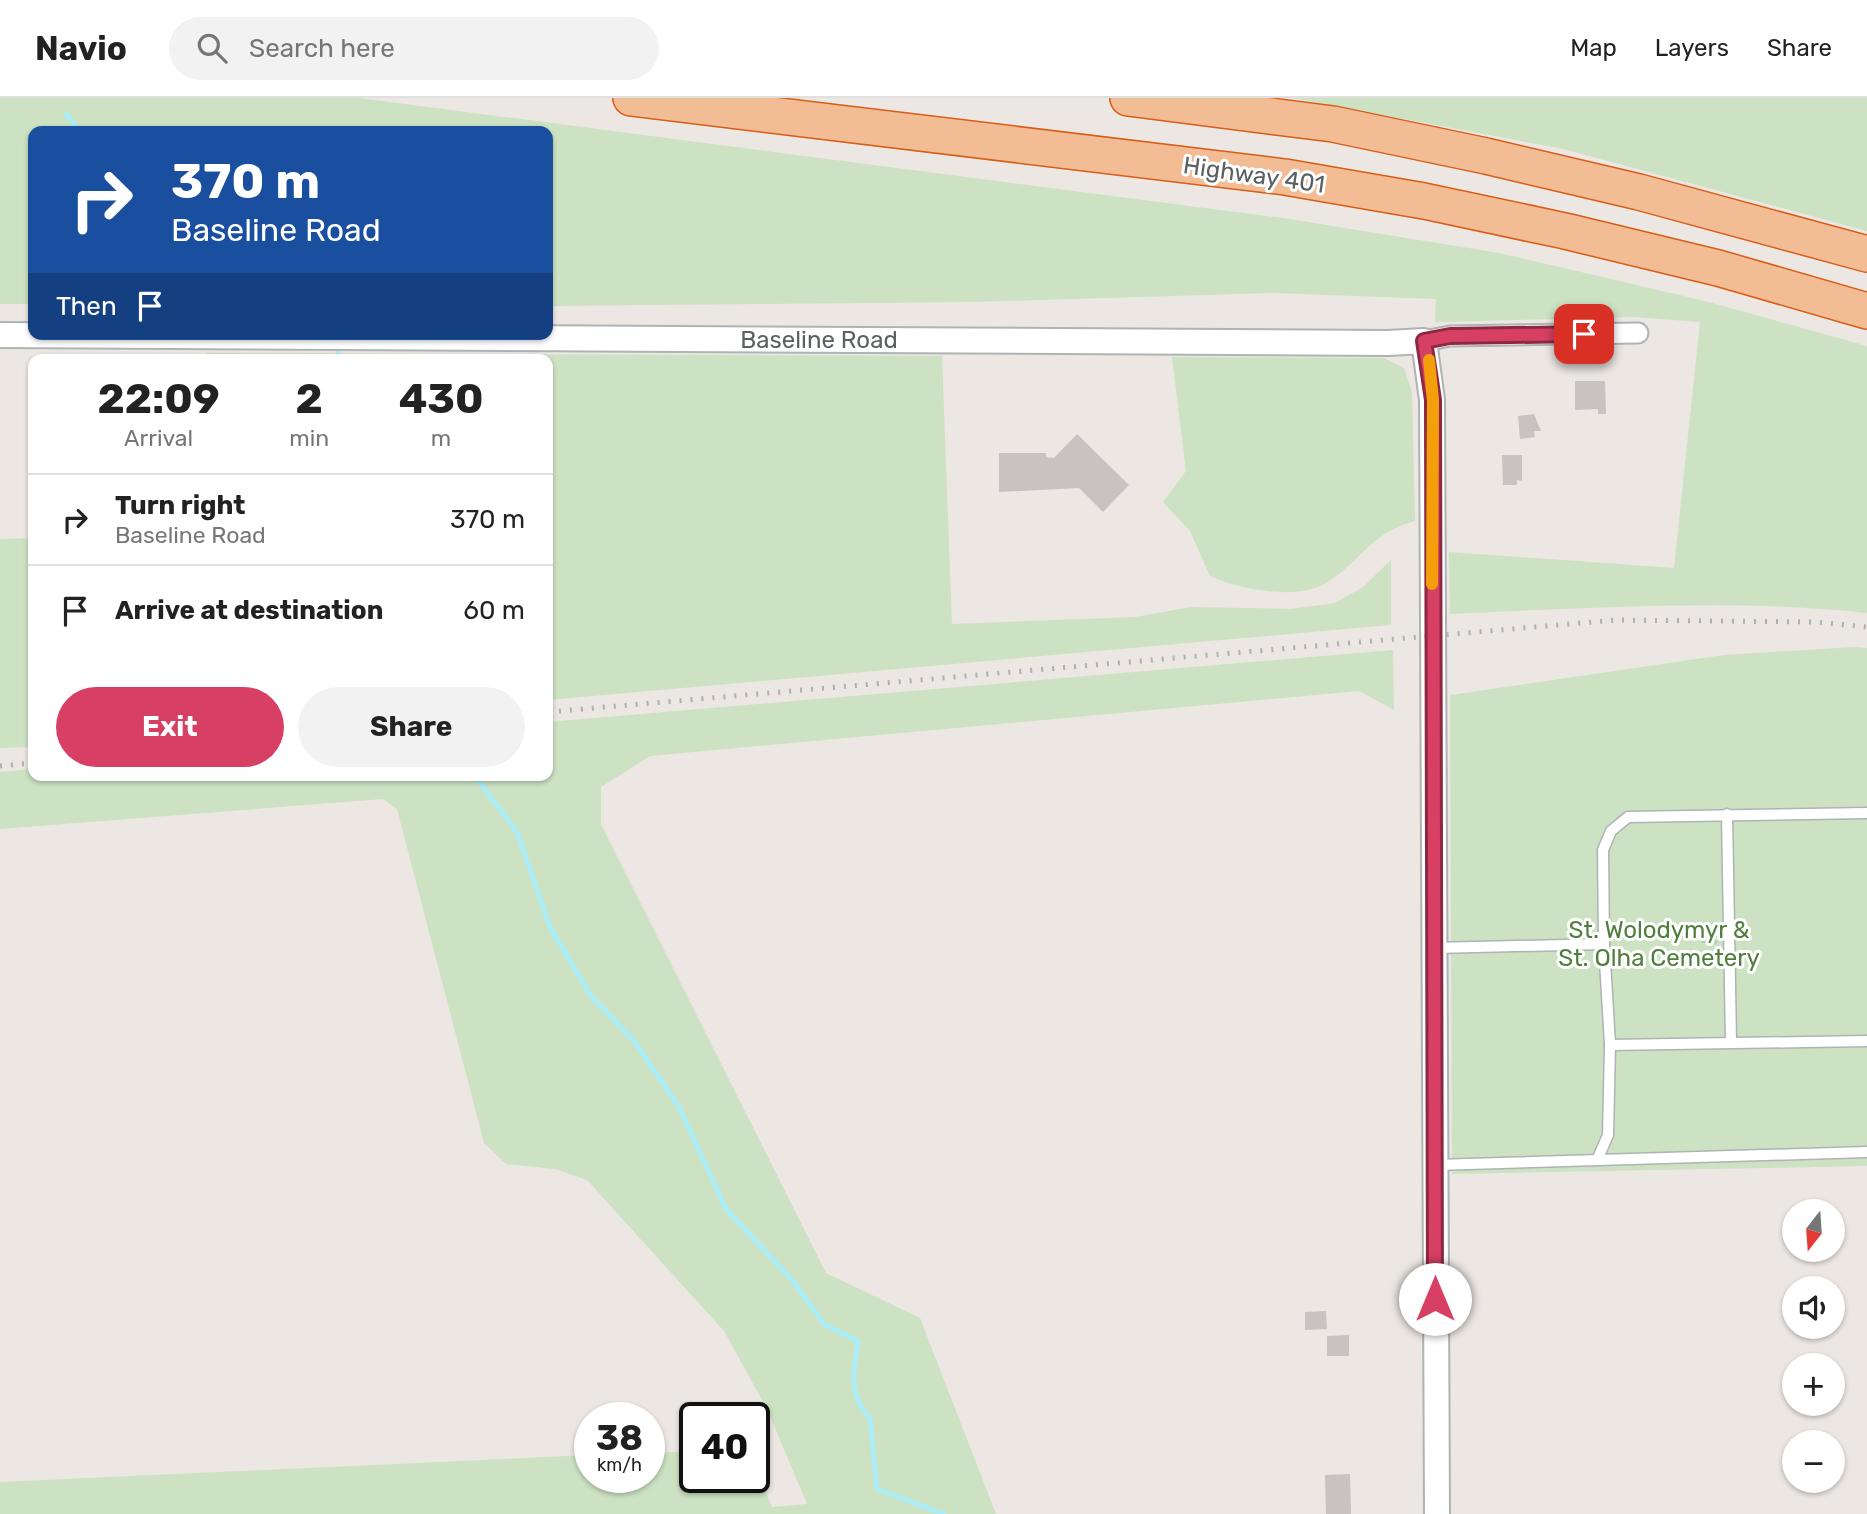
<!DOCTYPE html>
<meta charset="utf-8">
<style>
:root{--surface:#fff;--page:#f2f2f2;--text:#222;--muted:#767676;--line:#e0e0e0;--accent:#d73f64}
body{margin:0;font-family:Rubik,sans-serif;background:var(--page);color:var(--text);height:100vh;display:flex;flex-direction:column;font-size:26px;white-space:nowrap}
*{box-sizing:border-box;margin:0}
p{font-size:23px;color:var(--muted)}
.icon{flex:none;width:38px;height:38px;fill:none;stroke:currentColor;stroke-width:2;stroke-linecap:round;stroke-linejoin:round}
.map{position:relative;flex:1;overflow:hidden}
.details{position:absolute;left:28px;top:256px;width:525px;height:427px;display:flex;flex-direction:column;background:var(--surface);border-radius:14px;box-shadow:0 2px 5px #0004}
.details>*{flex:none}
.guide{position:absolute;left:28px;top:28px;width:525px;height:214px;border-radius:14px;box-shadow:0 2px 5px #0004;background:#1a4fa0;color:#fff;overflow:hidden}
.needle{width:46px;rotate:197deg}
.buttons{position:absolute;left:1782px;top:1101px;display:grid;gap:14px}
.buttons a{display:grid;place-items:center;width:63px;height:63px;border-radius:50%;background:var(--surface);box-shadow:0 2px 5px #0004;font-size:35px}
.speed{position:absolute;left:574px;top:1304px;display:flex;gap:14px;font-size:35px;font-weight:700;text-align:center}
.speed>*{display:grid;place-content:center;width:91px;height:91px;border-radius:50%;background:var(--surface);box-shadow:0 2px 5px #0004;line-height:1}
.speed small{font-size:18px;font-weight:400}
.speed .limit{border:4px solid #111;border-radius:10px;background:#fff;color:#111}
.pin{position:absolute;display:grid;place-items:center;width:60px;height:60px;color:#fff;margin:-30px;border-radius:14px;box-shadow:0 4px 10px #0006}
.me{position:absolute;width:77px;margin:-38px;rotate:0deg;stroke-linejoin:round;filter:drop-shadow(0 0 5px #0008)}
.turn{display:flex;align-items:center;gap:24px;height:147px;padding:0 28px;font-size:32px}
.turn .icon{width:91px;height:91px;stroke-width:2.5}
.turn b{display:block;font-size:49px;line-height:60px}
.then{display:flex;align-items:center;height:66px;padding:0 28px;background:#0003;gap:14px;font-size:26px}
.eta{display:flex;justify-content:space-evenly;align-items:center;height:119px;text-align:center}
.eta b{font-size:42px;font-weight:700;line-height:49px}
.button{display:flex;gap:14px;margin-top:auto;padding:14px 28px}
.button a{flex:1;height:80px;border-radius:42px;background:var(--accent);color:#fff;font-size:28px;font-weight:700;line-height:80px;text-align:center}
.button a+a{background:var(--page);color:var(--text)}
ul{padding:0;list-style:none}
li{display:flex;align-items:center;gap:21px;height:91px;padding:0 28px;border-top:2px solid var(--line)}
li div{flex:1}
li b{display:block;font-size:26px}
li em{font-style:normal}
header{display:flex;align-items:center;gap:42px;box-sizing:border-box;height:98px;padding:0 35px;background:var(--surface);border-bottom:2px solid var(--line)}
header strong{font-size:33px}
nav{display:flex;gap:38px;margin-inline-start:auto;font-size:24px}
.search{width:490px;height:63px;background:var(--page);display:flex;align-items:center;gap:18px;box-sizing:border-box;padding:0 24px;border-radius:38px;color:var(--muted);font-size:26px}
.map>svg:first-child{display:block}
.green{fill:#cce2c2}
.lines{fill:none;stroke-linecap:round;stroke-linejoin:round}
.stream{stroke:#aaedf6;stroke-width:5}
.building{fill:#c8c2c0}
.service-casing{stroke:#aeb3b4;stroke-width:13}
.minor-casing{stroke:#aeb3b4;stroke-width:23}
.tertiary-casing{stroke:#aeb3b4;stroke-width:28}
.motorway-casing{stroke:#d85d17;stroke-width:38}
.path{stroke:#a9d2a6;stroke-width:3.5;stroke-dasharray:7 3.5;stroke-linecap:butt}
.service{stroke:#fff;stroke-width:10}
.minor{stroke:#fff;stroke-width:19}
.tertiary{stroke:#fff;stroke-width:24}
.motorway{stroke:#f2bc95;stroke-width:35}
.rail{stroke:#afb0b0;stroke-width:5;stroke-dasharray:2 9;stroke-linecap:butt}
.route-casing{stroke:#8c2941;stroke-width:18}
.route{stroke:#d73f64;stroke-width:12}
.slow{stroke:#f59e0b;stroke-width:12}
.labels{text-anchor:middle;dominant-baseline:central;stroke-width:6;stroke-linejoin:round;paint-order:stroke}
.street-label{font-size:24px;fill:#5b6162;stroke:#fff}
.park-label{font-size:24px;fill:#507f3d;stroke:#fff}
</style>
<header>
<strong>Navio</strong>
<div class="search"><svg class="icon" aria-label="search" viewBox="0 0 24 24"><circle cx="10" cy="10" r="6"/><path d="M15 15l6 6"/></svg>Search here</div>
<nav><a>Map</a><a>Layers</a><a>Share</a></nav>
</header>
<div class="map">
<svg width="1867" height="1416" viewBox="0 0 1867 1416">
<rect width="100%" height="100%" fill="#ece7e3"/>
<g class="green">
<path d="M0,0H359L1290,121L1499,155L1705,203L1867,248V515C1728,500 1589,510 1450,516L1449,454L1674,470L1700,224L1634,219L1435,224L1436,201L1273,195L972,204L548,208V33H33V206H0Z"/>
<path d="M1293,0H1867V133L1563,51Z"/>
<path d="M206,255L942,258L952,526L1135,519L1192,509L1291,511L1335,505L1363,489L1391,462V527L548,602V261H206Z"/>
<path d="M1172,259L1384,260L1404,270L1412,294L1415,423C1368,436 1362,463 1326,485C1297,503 1238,491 1210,478L1190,433L1163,404L1186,373Z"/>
<path d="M33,440V649L0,650V441Z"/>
<path d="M1855,549L1867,550V1068L1452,1076L1450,597L1724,557Z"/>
<path d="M1393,552L1394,612L1359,593L650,658L601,689V726L826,1175L920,1220L996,1416H0V1384L590,1357V1379H649V1355L695,1353V1379H754V1367L772,1409L807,1406L767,1311L724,1233L587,1082L555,1071L506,1066L484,1045L397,711L383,701L0,731V674L33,671V677H548V624Z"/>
</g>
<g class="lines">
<g class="stream">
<path d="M66,16L80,33"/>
<path d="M338,253L339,261"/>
<path d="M474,677L517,734L550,829L591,898L634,943L679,1009L726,1111L792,1182L824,1226L858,1243C854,1272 847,1297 870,1319L877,1391L944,1416"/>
</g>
</g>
<g class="building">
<path d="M1575,283H1605L1606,316H1598V311L1575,312Z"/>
<path d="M1534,316L1541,333H1534L1535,339L1520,341L1518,318Z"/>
<path d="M1077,336L1129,387L1103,414L1079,390L999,394V355H1046V359L1054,360Z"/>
<path d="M1502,357H1522V383L1517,382V387H1503Z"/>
<path d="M1326,1213L1327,1231L1305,1232V1214Z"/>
<path d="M1349,1237V1258H1327V1238Z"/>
<path d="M1350,1376L1351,1416H1326L1325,1377Z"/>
</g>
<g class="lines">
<defs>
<g id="service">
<path d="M1727,716L1731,944"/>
<path d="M1434,850L1604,846L1603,752L1611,733L1628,719L1867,715"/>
<path d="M1610,947L1867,943"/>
<path d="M1598,1060L1608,1037L1610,947L1604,846"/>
<path d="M1435,1067L1867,1054"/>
</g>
<path id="minor" d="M1424,243L1450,238L1638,235"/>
<path id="tertiary" d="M0,237L1388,245L1424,243L1432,302L1437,1416"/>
<g id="motorway">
<path d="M631,0L1285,79L1424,103L1565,133L1718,170L1867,213"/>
<path d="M1128,0L1333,26L1486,58L1639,94L1867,156"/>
</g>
</defs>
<use href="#service" class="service-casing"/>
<use href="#minor" class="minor-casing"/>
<use href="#tertiary" class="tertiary-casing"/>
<use href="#motorway" class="motorway-casing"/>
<path class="path" d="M1701,843L1717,844"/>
<use href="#service" class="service"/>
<use href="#minor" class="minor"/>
<use href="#tertiary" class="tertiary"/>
<use href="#motorway" class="motorway"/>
<g class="rail">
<path d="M548,614L1616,522L1816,524L1867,529"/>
<path d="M0,668L33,665"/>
</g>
</g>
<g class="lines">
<defs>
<path id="route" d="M1435,1201L1433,302L1424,243L1450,238L1584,236"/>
</defs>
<use href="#route" class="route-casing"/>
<use href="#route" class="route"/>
<path class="slow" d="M1429,262L1433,302L1432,486"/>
</g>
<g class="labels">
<g class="street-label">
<text transform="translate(1254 77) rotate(8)">Highway 401</text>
<text x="819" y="242">Baseline Road</text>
</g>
<g class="park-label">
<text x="1659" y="832">St. Wolodymyr &amp;<tspan x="1659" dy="28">St. Olha Cemetery</tspan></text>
</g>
</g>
</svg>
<div class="buttons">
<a><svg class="needle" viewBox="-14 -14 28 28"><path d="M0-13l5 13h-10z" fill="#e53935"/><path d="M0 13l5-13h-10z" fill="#767676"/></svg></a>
<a><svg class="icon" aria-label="sound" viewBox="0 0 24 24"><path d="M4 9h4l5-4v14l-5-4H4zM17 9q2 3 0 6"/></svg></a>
<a>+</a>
<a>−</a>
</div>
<div class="speed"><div>38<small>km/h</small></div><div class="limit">40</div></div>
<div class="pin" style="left:1584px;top:236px;background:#d93025"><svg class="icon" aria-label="arrive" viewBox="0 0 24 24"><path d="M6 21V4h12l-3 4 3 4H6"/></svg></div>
<svg class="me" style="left:1435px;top:1201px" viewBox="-20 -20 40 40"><circle r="19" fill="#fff"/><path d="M0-13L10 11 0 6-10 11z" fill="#d73f64"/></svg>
<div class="guide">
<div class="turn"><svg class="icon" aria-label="right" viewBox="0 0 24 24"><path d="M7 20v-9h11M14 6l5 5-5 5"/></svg><div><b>370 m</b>Baseline Road</div></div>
<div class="then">Then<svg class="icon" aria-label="arrive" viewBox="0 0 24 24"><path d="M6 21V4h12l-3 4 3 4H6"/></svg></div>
</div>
<section class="details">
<div class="eta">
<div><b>22:09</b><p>Arrival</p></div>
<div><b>2</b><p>min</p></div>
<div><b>430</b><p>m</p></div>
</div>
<ul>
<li><svg class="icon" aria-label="right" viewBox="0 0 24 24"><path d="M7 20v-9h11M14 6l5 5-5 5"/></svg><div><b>Turn right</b><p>Baseline Road</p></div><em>370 m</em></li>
<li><svg class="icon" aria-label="arrive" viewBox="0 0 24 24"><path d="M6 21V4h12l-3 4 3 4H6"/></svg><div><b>Arrive at destination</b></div><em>60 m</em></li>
</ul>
<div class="button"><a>Exit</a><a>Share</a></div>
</section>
</div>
